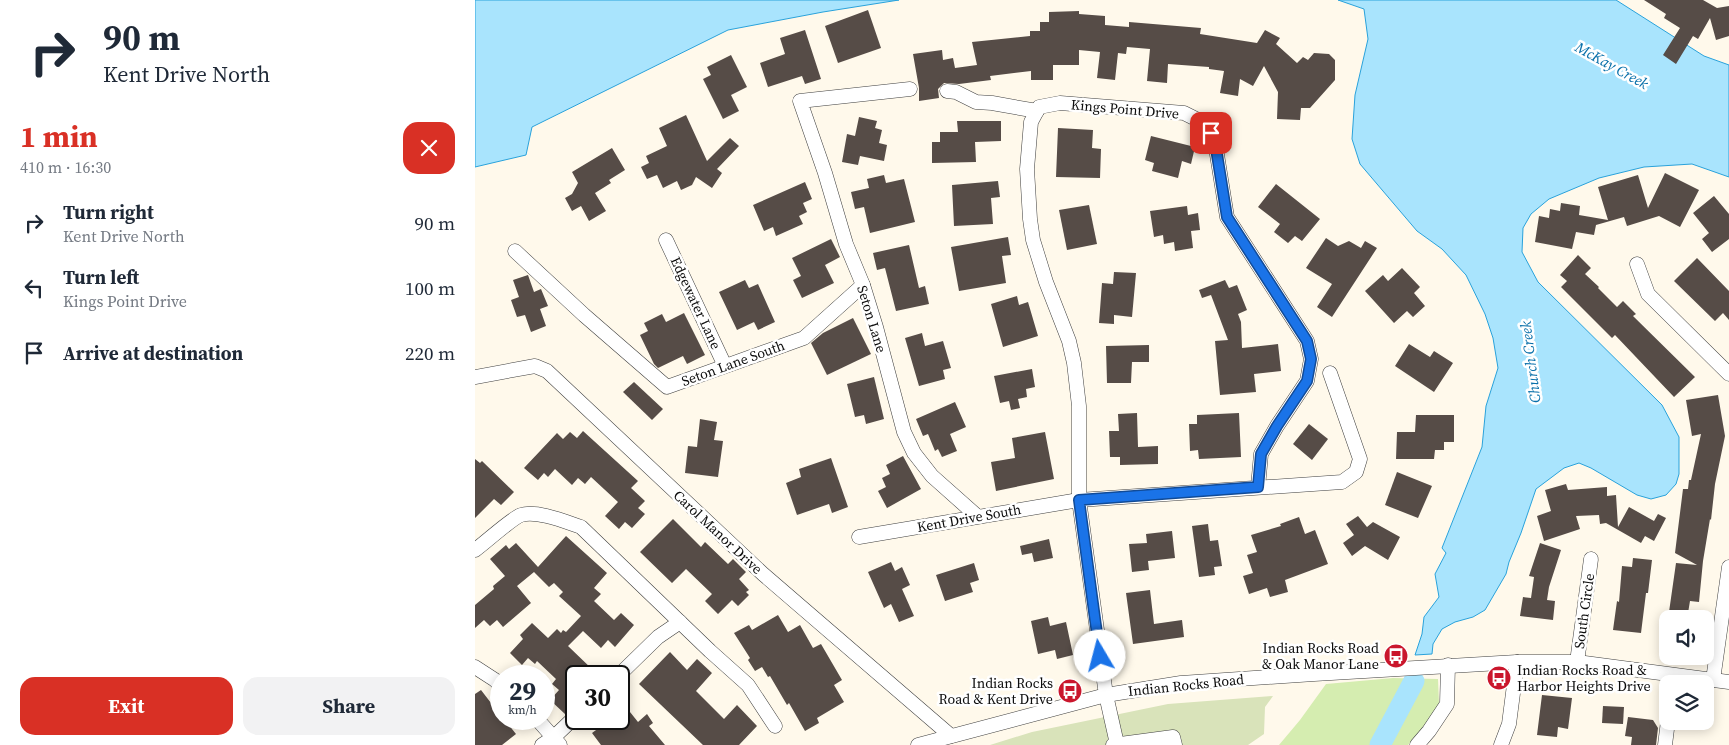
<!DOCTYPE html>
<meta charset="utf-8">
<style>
:root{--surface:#fff;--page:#f2f2f3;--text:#1f2937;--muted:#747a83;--accent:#d93025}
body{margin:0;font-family:"Source Serif 4",serif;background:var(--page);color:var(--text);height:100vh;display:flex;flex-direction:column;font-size:19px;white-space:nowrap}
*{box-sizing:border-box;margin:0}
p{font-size:16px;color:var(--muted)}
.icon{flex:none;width:28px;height:28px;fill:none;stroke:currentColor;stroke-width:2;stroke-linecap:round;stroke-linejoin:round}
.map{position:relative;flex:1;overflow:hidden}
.details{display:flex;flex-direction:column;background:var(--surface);width:475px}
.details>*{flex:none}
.guide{background:#fff;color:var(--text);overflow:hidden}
.tools{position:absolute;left:1184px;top:610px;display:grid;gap:10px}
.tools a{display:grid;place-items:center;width:55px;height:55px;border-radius:10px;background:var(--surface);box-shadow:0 2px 12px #0003;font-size:25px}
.speed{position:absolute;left:15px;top:665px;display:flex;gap:10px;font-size:25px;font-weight:700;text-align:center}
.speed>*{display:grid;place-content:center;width:65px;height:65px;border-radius:50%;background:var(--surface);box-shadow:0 2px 12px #0003;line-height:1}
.speed small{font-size:12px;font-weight:400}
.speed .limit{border:2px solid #111;border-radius:8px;background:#fff;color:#111}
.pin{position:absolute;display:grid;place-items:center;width:42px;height:42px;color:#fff;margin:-21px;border-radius:10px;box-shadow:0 2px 8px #0006}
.me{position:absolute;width:55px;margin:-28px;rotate:352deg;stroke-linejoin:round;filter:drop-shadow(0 0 4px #0008)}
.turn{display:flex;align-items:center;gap:18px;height:105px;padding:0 20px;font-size:22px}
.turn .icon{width:65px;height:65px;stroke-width:2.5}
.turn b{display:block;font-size:35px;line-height:42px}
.round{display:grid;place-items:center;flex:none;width:52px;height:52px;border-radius:15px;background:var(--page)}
.summary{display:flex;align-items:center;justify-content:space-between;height:85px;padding:0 20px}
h1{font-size:30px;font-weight:700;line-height:38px;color:var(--accent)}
.action{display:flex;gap:10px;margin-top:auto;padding:10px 20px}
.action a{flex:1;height:58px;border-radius:15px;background:var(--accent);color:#fff;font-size:20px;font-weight:700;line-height:58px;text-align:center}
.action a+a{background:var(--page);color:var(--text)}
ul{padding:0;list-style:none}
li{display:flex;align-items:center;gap:15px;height:65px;padding:0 20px}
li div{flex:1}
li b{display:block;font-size:19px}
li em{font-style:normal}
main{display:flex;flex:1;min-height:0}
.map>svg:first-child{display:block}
.green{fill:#d5edb0}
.cemetery{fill:#d9e3ba}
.water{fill:#a9e4fd;stroke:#29a2db}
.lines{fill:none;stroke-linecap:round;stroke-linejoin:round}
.river{stroke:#a9e4fd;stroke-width:21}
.building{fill:#564c47}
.minor-casing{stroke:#3f3f3f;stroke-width:15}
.minor{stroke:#fff;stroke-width:14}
.route-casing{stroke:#114b97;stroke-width:12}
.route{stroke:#1a73e8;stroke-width:9}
.labels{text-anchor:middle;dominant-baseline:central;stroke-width:5;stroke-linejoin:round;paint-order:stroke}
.street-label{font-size:14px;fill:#0c0c0c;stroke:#fff}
.poi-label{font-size:14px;fill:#0c0c0c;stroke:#fff;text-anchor:end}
.water-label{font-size:15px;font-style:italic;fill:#0970aa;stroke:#fff}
</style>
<main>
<section class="details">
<div class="guide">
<div class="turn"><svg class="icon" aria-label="right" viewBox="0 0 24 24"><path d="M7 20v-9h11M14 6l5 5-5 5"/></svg><div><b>90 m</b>Kent Drive North</div></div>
</div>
<div class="summary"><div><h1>1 min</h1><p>410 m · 16:30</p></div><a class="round" style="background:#d93025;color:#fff"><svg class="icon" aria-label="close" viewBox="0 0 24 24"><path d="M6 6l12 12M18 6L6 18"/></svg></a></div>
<ul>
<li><svg class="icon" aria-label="right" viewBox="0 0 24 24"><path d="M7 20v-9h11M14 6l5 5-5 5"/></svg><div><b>Turn right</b><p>Kent Drive North</p></div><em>90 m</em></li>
<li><svg class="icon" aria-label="left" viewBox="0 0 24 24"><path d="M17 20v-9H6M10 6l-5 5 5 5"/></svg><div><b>Turn left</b><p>Kings Point Drive</p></div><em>100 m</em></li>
<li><svg class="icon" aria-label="arrive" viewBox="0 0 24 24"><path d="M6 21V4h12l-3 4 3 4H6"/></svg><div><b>Arrive at destination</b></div><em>220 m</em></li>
</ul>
<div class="action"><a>Exit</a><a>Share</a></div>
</section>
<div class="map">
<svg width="1254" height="745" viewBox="0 0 1254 745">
<rect width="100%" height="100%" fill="#fff9eb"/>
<path class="green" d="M918,678L963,679L964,704L949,727L933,745H804L825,720L851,684Z"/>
<path class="cemetery" d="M798,696L790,707L789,734L773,745H515L557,732L693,704Z"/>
<g class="water">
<path d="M0,0H424L348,12L253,30L57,127L51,155L0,167Z"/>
<path d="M863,0H1141L1229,56L1254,65V177L1217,164L1169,167L1124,178L1074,199L1056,214L1048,228L1047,252L1063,282L1187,405L1204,437V474L1201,484L1191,495L1176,499L1162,495L1116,468L1104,463L1089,468L1061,489L1046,533L1034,562L1031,574L1010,610L998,617L980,622L967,629L958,644L957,654L940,655L947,634L949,617L964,597L960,574L971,553L967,548L1007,447L1011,406L1023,368L1018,338L1010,314L991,275L967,249L942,231L885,164L877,139L880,95L893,39L889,9Z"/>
</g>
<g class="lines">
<path class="river" d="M905,745L939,681"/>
</g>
<g class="building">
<path d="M1169,0H1228L1242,8L1254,6V36L1241,40L1235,18L1223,39L1218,36L1201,64L1188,55L1205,28L1189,18L1191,14Z"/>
<path d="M393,10L406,48L363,63L350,26Z"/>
<path d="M604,11V14L630,16V25L654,27V22L726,28L725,34L782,43L790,30L805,38L801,44L822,63L828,57L833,60L839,53L854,54L860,60V80L835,108H826L825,120L802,119L803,92L789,66L778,86L765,79L763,96L745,93L749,71L734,69V67L693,64L692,83L672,81L675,49L652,47L651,54L643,53L640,80L622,78L625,52L604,50V65H578V80H556V71L515,76L516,80L484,84L469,83L463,89L464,98L444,101V88L438,54L467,50L468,60L478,58L480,68L502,65L497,42L555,36V31H565V22H574V12Z"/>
<path d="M330,30L346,79L330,84L327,76L293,87L285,63L310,54L305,38Z"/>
<path d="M256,55L272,87L256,95L264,111L248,119L228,79L236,75L232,67Z"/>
<path d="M211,115L232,161L255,138L264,146L242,169L247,173L237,188L221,177L217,185L206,190L202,181L188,188L182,175L172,179L166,167L174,163L171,156L192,146L184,128Z"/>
<path d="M384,117L402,121L400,128L407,130L404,143L412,145L409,161L385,156L383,165L367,162L372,134L380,136Z"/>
<path d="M482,121H526V141L500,142L501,162L457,163V142H465V132H483Z"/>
<path d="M583,128L618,130L617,148L626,149L625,178L581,177Z"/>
<path d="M676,136L720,147L716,164L707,161L703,178L677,171L679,163L670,160Z"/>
<path d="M137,148L150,170L134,180L136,183L120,193L131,211L114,221L106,206L97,211L90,198L97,194L103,183L97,172Z"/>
<path d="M1190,173L1224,190L1205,227L1184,216L1152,226L1149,217L1121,225L1119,235L1101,232L1097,249L1060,242L1064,216L1074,218L1075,209L1085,211L1086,203L1105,206L1104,215L1133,220L1123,187L1163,175L1173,208Z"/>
<path d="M409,175L411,183L429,179L440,222L395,233L389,207L380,209L376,192L394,188L392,179Z"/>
<path d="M523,181L525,197L516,198L518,224L479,226L477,185Z"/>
<path d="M330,182L337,199L328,203L332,212L324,216L328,224L301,236L298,227L289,231L278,205Z"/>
<path d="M801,184L845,219L827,241L820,236L813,243L799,232L805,224L783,207Z"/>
<path d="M1239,196L1254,214V239L1237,252L1227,239L1234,233L1218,213Z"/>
<path d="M614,205L622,244L592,250L584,210Z"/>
<path d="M712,206L713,215L723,213L725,230L716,231L718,248L700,251L699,242L689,244L688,235L679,237L675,211Z"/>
<path d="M533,237L536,255L527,256L531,283L484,291L476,247Z"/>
<path d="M851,238L863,246L874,241L886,248L890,241L902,248L857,317L842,307L857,284L831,268Z"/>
<path d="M356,239L365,257L350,265L359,283L327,298L318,280L326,276L317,258Z"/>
<path d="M434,245L444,288L450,286L454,304L421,311L410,268L402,270L398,253Z"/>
<path d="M1103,255L1116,268L1110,274L1124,287L1123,288L1142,307L1148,301L1161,314L1158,316L1220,377L1199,397L1140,335L1137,338L1086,287L1092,281L1085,275Z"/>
<path d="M1222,258L1254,291V320L1248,313L1240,321L1199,281Z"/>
<path d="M927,268L945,287L939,293L950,306L938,317L932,311L919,323L890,291L908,275L913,281Z"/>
<path d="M639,272L661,273L657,317L639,315V324L624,323L627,283L638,284Z"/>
<path d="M53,275L59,292L66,289L73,306L65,309L71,326L56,332L50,315L42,317L36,300L44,297L38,280Z"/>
<path d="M270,280L274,288L283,284L300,322L283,330L279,322L262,330L244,292Z"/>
<path d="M750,280L754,288L762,285L772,310L763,314L766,322L767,348L803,344L806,371L779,374L781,392L745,395L740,341L753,340L736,295L727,298L724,290Z"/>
<path d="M542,296L544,305L553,302L563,336L528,347L516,304Z"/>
<path d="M209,313L230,355L212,364L208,356L183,368L179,364L165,335L173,331L169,323L187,314L191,322Z"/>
<path d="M378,318L396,354L352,375L336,343L348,333Z"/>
<path d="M447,333L450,346L468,341L476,368L468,370L470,379L444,386L430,338Z"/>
<path d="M934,344L955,357L959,351L978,363L959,392L920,366Z"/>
<path d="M674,345V362H657L656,383H632L631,346Z"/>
<path d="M557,369L560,387L551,389L552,397L543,399L545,408L536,410L534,401L525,403L519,376Z"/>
<path d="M399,377L409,419L391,424L389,415L380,417L372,384Z"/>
<path d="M159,382L188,409L177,420L148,392Z"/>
<path d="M1243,395L1250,436L1240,484L1236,520L1235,519L1228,561L1224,602L1215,601L1212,619H1193L1201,563L1222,565L1200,553L1208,489H1213L1214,480H1216L1226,434L1217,436L1211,400Z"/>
<path d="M480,402L491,427L475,434L482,451L467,457L463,449L460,451L453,434L448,436L441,419Z"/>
<path d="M662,413L663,447L683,446V464L645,465V457H635L634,431H644L643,414Z"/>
<path d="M764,413L766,457L724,459L723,450L715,451L714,424H722V415Z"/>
<path d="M941,415H979V442H969V450H960L959,459H921L922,432H940Z"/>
<path d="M225,419L242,422L239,440L248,441L243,477L210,473L213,446L222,447Z"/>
<path d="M834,424L853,439L837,460L818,444Z"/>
<path d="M108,431L163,481L156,488L170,501L163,508L170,514L157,528L150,522L144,529L130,516L143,502L116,477L110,484L103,478L97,485L80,469L73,477L69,473L63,480L49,468L82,433L88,439L95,432L102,438Z"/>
<path d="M570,432L579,479L521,491L516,462L540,458L537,438Z"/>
<path d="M428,456L446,489L412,508L403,491L411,487L407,478L415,474L411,465Z"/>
<path d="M356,458L373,507L357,513L354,504L322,515L311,483L326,477L324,469Z"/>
<path d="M0,459L5,463L7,461L39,492L26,505L19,499L0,518Z"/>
<path d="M922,472L957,486L943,518L910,505Z"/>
<path d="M1091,484L1093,490L1132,487V496L1141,495L1143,527L1154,507L1179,521L1183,514L1191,518L1179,541L1170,536L1166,543L1131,523L1125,524L1124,515L1101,516L1105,529L1069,541L1062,516L1076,511L1070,490Z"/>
<path d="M883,516L892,527L898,522L925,537L913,560L890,546L877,556L868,543L879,535L871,524Z"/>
<path d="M824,517L830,534L840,530L853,564L810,580L813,592L795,597L792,588L774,594L768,576L778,573L772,555L782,552L776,535L806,526L805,524Z"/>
<path d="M198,519L226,547L230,542L253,564L258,559L271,572L264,579L274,590L271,592L274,595L263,606L257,600L243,614L230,601L237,594L211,569L197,583L165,552Z"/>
<path d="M733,524L735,541L743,540L747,566L739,567L740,575L724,577L717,526Z"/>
<path d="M697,531L700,558L673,561L674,570L657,572L654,544L672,543L671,534Z"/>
<path d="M91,536L132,573L119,588L126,594L119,601L139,620L146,613L159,625L140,647L133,640L126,648L108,631L93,646L119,671L114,676H101V690L97,694L101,698V701L90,714L75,700L84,690L77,684L81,679L62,661L60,664L53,658L47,665L35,653L48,639L45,635L57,623L73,638L82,629L86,633L88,630L91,632L106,616L84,596L88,592L79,583L74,587L59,572L42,586L56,603L28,627L22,620L15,626L9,620L0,628V605L19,589L18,586L30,576L15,559L31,545L34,549L41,543L63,567Z"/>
<path d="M574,539L578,558L559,562L557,553L547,555L545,546Z"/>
<path d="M1065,543L1086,550L1074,587L1072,600L1080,601L1078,620L1045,616L1048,597L1056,598L1059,577L1054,576Z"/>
<path d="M1158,558L1177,560L1173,593H1171L1166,633L1138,630L1142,601L1144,602L1147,566L1157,567Z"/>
<path d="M416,562L420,571L427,567L435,585L427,589L439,616L424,622L416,604L409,608L393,572Z"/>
<path d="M499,563L504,580L495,583L498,592L470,601L461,575Z"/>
<path d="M675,590L679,624L707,620L709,637L658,644L651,593Z"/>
<path d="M303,615L313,632L325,625L338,648L346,644L367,680L359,685L369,702L342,718L344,723L330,731L314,703L312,705L295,676L293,677L287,667L280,671L273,660L275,658L259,633L274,625L277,630Z"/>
<path d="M573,617L575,626L591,622L598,655L582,659L580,650L563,654L556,621Z"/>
<path d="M195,652L212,670L222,659L237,673L221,691L249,719L262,705L282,726L264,745H228L164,684Z"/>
<path d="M6,690L26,716V719H29L41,734L27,745H0V694Z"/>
<path d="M1067,695L1097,698L1093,729L1083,727L1082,737L1062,735Z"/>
<path d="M1128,706L1149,707L1148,724L1127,723Z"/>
<path d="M151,707L163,722L172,714L178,723L174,726L190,745H126L117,733L136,719H144V712Z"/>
<path d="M1153,717L1178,720L1183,728L1181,745H1156L1157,737L1150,736Z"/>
</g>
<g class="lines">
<defs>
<g id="minor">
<path d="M435,89L325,101L350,173L371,244L388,285L401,327L429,432L439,453L457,476L502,516"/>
<path d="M472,91L481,92L501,102L517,103L562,111"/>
<path d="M191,240L250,366"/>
<path d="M40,251L109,315L192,387L329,338L388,285"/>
<path d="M1162,264L1173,294L1254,374"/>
<path d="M0,377L60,366L72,371L288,574L476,736"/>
<path d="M384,537L604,500L867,482L881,472L885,459L855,373"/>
<path d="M0,550C10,543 37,518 46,515C62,510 91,522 106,527L235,651L273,685L300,726"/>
<path d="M1102,662L1116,559"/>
<path d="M0,667L20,680L26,686"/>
<path d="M143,676L183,637L205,622"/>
<path d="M1238,680L1254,567"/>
<path d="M62,719L85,745"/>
<path d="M642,744L631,695L604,500V406L599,363L594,341L571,282L558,240L555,219L552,169L556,122L564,107L585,103L709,113L731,124L740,142L752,217L832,341L836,359L832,381L802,426L786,454L783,487"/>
<path d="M67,745L79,737L101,716"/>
<path d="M443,745L631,695L706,683L839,674L1042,662H1102L1254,682"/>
<path d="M638,745L698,737L700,745"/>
<path d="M942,745L954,731L972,704L973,665"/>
<path d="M1026,745L1034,724L1042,662"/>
<path d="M1190,745L1193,721"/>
</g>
</defs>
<use href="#minor" class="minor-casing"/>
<use href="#minor" class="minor"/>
</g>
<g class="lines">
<defs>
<path id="route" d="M625,656L604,500L783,487L786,454L802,426L832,381L836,359L832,341L752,217L740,142L736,133"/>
</defs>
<use href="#route" class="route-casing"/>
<use href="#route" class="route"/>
</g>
<defs>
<symbol id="bus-disc" viewBox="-11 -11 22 22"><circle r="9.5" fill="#ca162c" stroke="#fff"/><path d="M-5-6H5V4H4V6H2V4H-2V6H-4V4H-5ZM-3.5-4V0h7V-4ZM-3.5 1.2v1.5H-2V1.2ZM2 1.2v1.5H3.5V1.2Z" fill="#fff"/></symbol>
</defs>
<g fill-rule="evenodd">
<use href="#bus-disc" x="907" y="642" width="28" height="28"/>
<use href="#bus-disc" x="1010" y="664" width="28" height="28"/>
<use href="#bus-disc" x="581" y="677" width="28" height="28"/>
</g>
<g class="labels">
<g class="street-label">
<text transform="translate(650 109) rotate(5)">Kings Point Drive</text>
<text transform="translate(221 303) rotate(65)">Edgewater Lane</text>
<text transform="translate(397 319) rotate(73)">Seton Lane</text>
<text transform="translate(258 363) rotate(-20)">Seton Lane South</text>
<text transform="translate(494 518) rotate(-10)">Kent Drive South</text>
<text transform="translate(243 532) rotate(43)">Carol Manor Drive</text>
<text transform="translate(1109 611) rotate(-82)">South Circle</text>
<text transform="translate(711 685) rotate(-6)">Indian Rocks Road</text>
</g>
<g class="poi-label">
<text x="904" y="648">Indian Rocks Road<tspan x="904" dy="16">&amp; Oak Manor Lane</tspan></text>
<text x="1042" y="670" text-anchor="start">Indian Rocks Road &amp;<tspan x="1042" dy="16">Harbor Heights Drive</tspan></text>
<text x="578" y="683">Indian Rocks<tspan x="578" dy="16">Road &amp; Kent Drive</tspan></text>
</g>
<g class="water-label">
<text transform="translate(1137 65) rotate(29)">McKay Creek</text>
<text transform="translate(1055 362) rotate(-97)">Church Creek</text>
</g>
</g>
</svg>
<div class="tools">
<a><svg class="icon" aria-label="sound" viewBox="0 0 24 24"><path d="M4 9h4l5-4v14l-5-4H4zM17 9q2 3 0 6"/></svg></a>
<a><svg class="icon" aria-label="layers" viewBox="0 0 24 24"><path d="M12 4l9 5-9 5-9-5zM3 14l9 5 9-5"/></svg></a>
</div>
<div class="speed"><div>29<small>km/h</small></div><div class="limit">30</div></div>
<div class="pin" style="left:736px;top:133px;background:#d93025"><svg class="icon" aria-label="arrive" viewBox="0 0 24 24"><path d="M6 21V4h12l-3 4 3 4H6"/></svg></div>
<svg class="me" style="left:625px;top:656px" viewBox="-20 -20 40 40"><circle r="19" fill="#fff"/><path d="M0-13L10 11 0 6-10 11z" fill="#1a73e8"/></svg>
</div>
</main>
